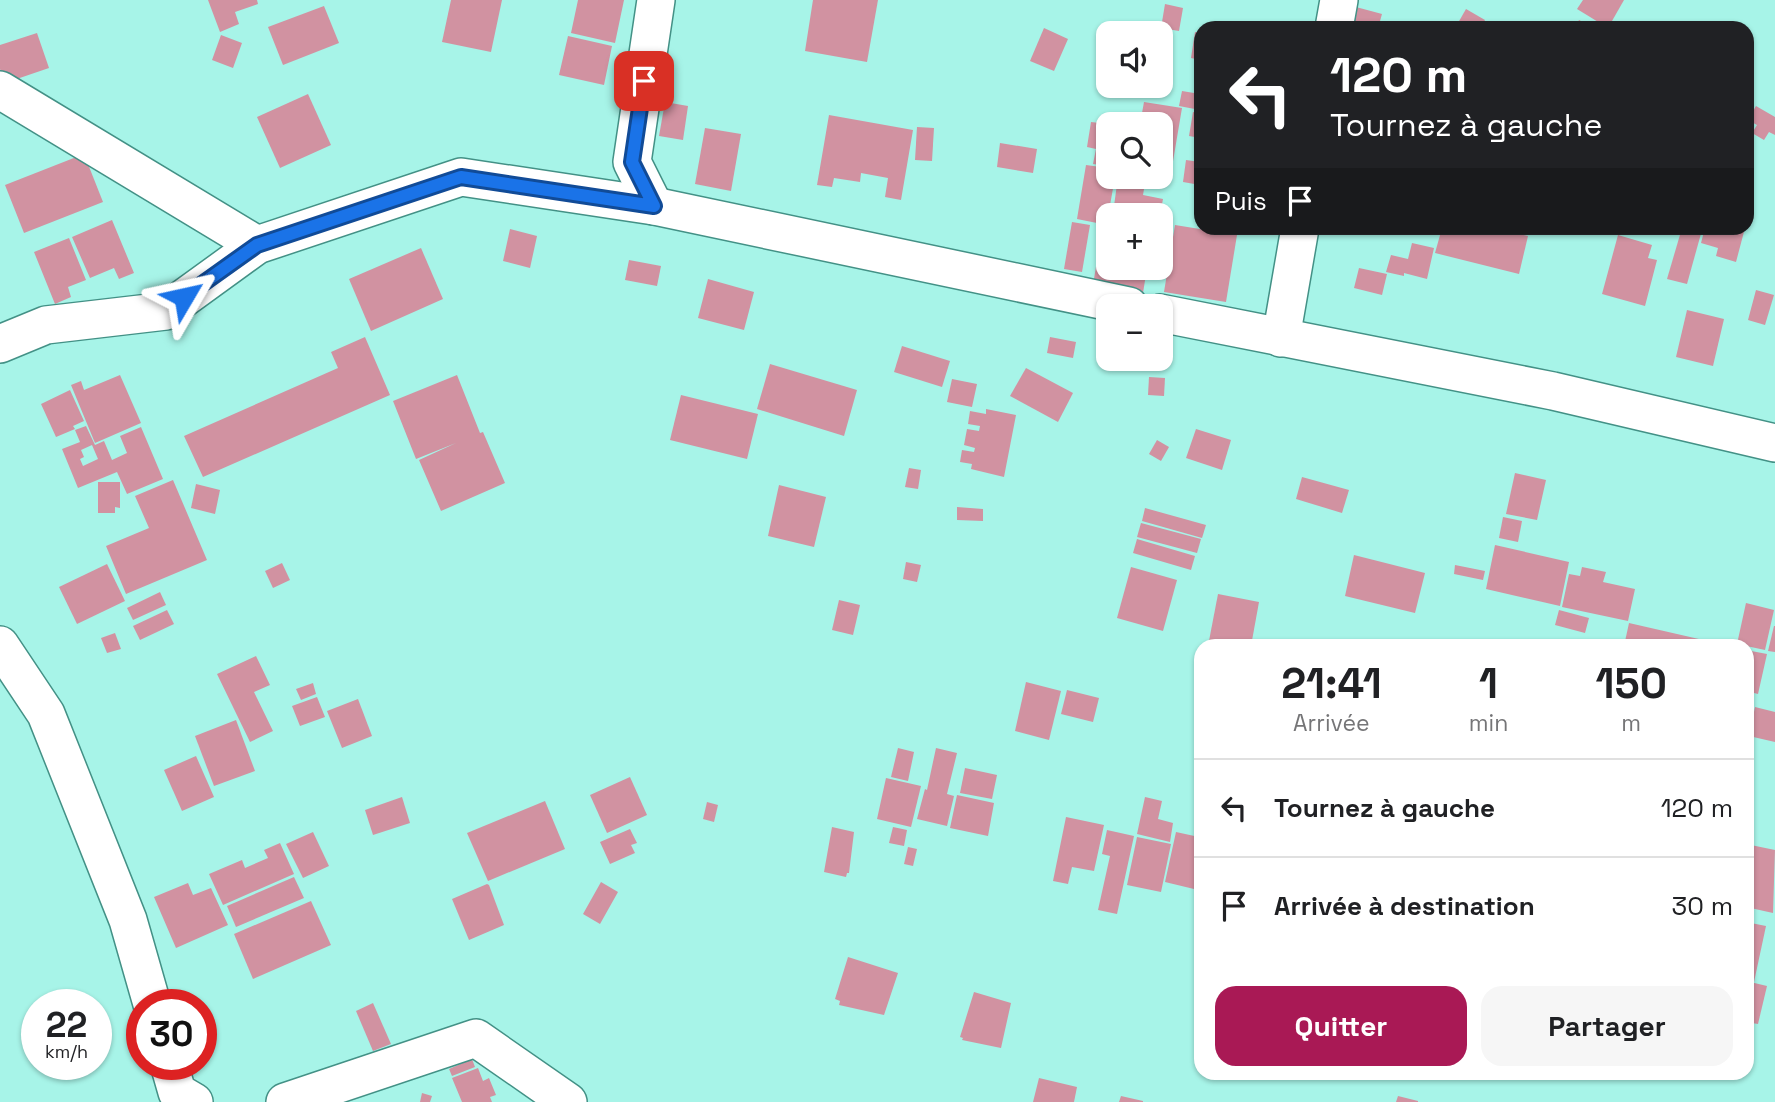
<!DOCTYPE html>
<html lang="fr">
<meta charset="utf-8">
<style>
:root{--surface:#fff;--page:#f6f6f6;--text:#202124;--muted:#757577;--line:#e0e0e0;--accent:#a91955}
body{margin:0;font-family:"Space Grotesk",sans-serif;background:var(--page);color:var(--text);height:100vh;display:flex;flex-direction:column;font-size:26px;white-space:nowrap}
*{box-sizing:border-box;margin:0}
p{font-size:23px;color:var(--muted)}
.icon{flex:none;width:38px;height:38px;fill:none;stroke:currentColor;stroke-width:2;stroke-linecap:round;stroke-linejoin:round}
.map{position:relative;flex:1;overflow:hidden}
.details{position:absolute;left:1194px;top:639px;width:560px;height:441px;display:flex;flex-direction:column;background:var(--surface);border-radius:21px;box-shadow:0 2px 5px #0004}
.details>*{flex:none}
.guide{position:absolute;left:1194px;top:21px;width:560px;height:214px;border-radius:21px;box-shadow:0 2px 5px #0004;background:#202124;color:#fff;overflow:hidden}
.fabs{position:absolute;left:1096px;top:21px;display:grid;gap:14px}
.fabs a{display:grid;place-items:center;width:77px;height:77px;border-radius:14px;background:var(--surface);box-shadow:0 2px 5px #0004;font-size:35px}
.speed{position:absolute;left:21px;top:989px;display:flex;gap:14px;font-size:35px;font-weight:700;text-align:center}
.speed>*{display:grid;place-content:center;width:91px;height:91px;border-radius:50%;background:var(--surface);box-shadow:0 2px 5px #0004;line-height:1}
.speed small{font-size:18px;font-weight:400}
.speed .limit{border:10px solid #d22;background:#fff;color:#111}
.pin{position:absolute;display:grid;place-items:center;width:60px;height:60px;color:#fff;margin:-30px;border-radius:14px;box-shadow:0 4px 10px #0006}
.me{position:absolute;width:77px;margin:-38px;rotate:54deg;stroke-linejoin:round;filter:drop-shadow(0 0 5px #0008)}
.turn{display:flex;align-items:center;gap:24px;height:147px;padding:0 21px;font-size:32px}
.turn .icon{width:91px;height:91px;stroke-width:2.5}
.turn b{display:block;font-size:49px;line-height:60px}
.then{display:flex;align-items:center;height:66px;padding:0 21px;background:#0003;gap:14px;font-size:26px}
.eta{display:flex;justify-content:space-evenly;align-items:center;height:119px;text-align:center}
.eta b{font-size:42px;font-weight:600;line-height:49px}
.primary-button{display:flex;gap:14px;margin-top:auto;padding:14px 21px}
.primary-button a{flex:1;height:80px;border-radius:21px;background:var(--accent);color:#fff;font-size:28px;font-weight:600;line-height:80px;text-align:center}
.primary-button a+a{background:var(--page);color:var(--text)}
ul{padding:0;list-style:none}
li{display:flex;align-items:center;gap:21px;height:98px;padding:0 21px;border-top:2px solid var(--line)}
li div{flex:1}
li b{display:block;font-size:26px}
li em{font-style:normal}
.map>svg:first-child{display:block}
.building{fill:#d192a1;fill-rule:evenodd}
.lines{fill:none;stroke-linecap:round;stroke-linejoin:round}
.minor-casing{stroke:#439186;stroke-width:40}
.minor{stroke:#fff;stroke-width:37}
.route-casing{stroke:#114b97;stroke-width:18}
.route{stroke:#1a73e8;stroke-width:12}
</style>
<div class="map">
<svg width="1775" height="1102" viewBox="0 0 1775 1102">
<rect width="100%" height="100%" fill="#a7f4e8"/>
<g class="building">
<path d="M208,0H257L258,4L235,12L239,24L220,32Z"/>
<path d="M451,0H502L491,52L442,42Z"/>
<path d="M578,0H624L615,43L571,33Z"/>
<path d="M813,0H878L867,62L805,51Z"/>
<path d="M1583,0H1624L1608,28L1577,9Z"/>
<path d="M1165,4L1183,8L1179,31L1161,28Z"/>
<path d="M324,6L339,43L283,65L268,27Z"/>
<path d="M1356,7L1382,14L1378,28H1350Z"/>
<path d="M1466,9L1485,20L1481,28H1466L1458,23Z"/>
<path d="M1579,20L1594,28H1575Z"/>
<path d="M1044,28L1068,39L1054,71L1030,61Z"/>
<path d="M1195,32L1200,33V60L1191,58Z"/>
<path d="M37,33L49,68L5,83L0,69V45Z"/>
<path d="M221,35L242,43L233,68L212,60Z"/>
<path d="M568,36L612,46L604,85L559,75Z"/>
<path d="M1104,64L1108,65V79L1102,78Z"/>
<path d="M1182,91L1200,94V110L1179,106Z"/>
<path d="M308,94L331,145L280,168L257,117Z"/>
<path d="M665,102L688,106L683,140L659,136Z"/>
<path d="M1144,102L1182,108L1170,179L1160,177V124H1140Z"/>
<path d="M1756,106L1775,117V135L1769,132L1764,140L1752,133L1757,125L1748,120Z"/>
<path d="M1193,112L1200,114V138L1189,136Z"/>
<path d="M829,115L913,130L901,200L885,197L888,178L861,173L860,182L834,178L832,187L817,185Z"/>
<path d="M1091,122L1108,124V166L1093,164L1096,149L1087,147Z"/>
<path d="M917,127L934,128L932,161L915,160Z"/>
<path d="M705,128L741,134L731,191L695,184Z"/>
<path d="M1000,143L1037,149L1033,173L997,167Z"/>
<path d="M84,154L103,202L24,233L5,185Z"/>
<path d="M1186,160L1200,162V185L1183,182Z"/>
<path d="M1086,165L1108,168V177H1115L1109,211L1126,215H1108L1107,225L1077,219Z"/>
<path d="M1118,177H1146L1143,195L1163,199L1160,215H1140L1141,211L1114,206Z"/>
<path d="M112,220L134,273L119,279L114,268L90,278L72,237Z"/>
<path d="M1072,222L1090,225L1082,272L1064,269Z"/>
<path d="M1175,225L1237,235L1226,302L1164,292Z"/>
<path d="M1442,228H1493L1528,236L1519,274L1435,253Z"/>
<path d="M1509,228H1529L1527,234L1508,230Z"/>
<path d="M1682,228L1702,230L1687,284L1667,279Z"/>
<path d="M1705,228H1745L1736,262L1716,256L1718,248L1701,243Z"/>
<path d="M510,229L537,236L530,268L503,261Z"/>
<path d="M1618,235L1652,245L1648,258L1657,260L1645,306L1602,294Z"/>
<path d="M69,238L86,280L68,287L71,297L55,304L34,252Z"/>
<path d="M1100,242L1108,243V268H1147L1143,293L1093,285Z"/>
<path d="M1412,243L1434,248L1427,279L1404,273V276L1386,272L1391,255L1408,259Z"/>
<path d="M421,248L443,299L371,331L349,279Z"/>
<path d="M629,260L661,266L657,286L625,280Z"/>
<path d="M1359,268L1387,274L1382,295L1354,288Z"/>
<path d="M708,279L754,292L744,330L698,318Z"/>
<path d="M1756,290L1774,295L1765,325L1748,320Z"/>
<path d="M1687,310L1724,319L1713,366L1676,357Z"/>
<path d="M365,337L390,395L203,477L184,436L338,368L331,352Z"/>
<path d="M1050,337L1076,342L1073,358L1047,353Z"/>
<path d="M902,346L950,361L942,387L894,372Z"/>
<path d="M770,364L857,390L844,436L757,409Z"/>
<path d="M1026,368L1073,393L1058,422L1010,396Z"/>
<path d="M120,375L141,423L95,443L71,385L81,381L84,390Z"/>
<path d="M457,375L480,433L483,432L505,483L441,511L419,460L456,443L416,459L393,401Z"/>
<path d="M1149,377L1165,378L1164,396L1148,395Z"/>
<path d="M952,379L977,384L972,407L947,402Z"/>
<path d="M70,390L84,421L73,426L75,429L56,437L41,404Z"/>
<path d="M681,395L758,414L747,459L670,440Z"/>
<path d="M986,409L1016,415L1004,477L971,469L972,464L960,462L962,450L974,452L975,448L964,445L967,429L979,431L980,426L968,424L970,411L986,414Z"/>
<path d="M86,426L95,445L104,441L112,460L127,453L120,436L141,427L163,479L127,494L117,472L78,488L62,449L80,442L75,430ZM92,445L98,459L83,466L80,459L84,457L81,450Z"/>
<path d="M1196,429L1231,440L1222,470L1186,458Z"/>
<path d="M1157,440L1169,447L1161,461L1149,454Z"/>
<path d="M909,468L921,470L918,489L905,487Z"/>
<path d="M1515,473L1546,480L1537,520L1506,514Z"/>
<path d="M1302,477L1349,490L1342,513L1296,499Z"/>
<path d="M173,480L207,560L126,594L106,546L149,528L135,496Z"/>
<path d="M98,482H120V508L115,507V513H98Z"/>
<path d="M196,484L220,490L215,514L191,508Z"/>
<path d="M779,485L826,497L814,547L768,536Z"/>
<path d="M957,507L983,509V521L957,520Z"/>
<path d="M1145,508L1206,525L1202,538L1142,521Z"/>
<path d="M1503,517L1522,521L1518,542L1499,538Z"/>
<path d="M1141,523L1201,539L1197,553L1137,537Z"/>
<path d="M1137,539L1195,556L1191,570L1133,553Z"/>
<path d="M1495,545L1569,562L1560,606L1486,589Z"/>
<path d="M1354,555L1425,573L1415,613L1345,596Z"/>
<path d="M906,562L921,565L917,582L903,579Z"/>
<path d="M282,563L290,580L273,588L265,571Z"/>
<path d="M107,564L125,601L77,624L59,587Z"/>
<path d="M1455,565L1485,571L1483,580L1454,574Z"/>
<path d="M1131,567L1177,580L1163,631L1117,618Z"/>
<path d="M1582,567L1606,572L1603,582L1635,589L1628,621L1562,607L1569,574L1580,576Z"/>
<path d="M160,592L166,605L133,620L127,608Z"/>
<path d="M1218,594L1259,602L1251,646H1208Z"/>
<path d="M839,600L860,605L853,635L832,630Z"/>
<path d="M1746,603L1774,610L1765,650L1737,644Z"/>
<path d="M167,610L174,624L140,640L133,626Z"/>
<path d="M1559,610L1589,618L1585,633L1555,625Z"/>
<path d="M1629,623L1725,645L1724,646H1624Z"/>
<path d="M1774,626H1775V652L1768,651Z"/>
<path d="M115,633L121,649L107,653L101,638Z"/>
<path d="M1746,650L1767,654L1758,694L1746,691Z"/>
<path d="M256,656L270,685L254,692L273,731L250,742L217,674Z"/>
<path d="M1026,682L1061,691L1049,740L1015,731Z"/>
<path d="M313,683L316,694L301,700L296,689Z"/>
<path d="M1067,690L1099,698L1093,722L1061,714Z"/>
<path d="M317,697L325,717L300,726L292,706Z"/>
<path d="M358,699L372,736L342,748L327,711Z"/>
<path d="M1755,707L1775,712V742L1749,736Z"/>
<path d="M236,720L255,771L214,786L195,736Z"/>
<path d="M898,748L914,752L908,781L891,777Z"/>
<path d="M936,748L957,753L947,794L954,796L947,826L917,819L925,789L927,790Z"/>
<path d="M196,756L214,797L182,811L164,770Z"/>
<path d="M965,768L997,775L992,799L960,793Z"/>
<path d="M630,777L647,815L607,833L590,795Z"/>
<path d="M886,778L921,786L911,827L877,819Z"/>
<path d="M957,795L994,803L988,836L950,828Z"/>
<path d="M402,797L410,823L373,835L365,810Z"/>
<path d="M1145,797L1162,801L1158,819L1173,823L1170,842L1137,834Z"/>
<path d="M545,801L565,849L488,881L467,833Z"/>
<path d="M707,802L718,805L714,822L703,819Z"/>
<path d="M1066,817L1104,825L1094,871L1072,867L1068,884L1053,881Z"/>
<path d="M832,827L854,832L849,873H847L846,877L824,872Z"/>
<path d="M893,827L907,830L904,846L889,843Z"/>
<path d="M630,829L637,843L631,845L635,853L610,864L600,842Z"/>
<path d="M1107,830L1134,836L1117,914L1098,910L1110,856L1102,854Z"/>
<path d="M313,832L329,866L303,878L286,844Z"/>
<path d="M1176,832L1199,837L1196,849L1200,850V860L1194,889L1165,882Z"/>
<path d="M1137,837L1171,844L1161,892L1127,885Z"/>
<path d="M280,843L294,874L223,905L209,874L242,860L245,868L268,858L264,850Z"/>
<path d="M1746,844L1775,850L1773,913L1746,907Z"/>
<path d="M908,847L917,849L913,866L904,864Z"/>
<path d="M294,877L304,898L236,927L227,906Z"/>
<path d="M601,882L618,892L600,924L583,914Z"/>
<path d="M188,883L193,895L211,888L228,925L176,948L154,897Z"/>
<path d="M487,884L489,885L504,925L469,940L452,899Z"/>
<path d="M311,901L331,945L253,979L234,934Z"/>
<path d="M1746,922L1766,926L1754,982L1746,980Z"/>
<path d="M848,957L898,973L884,1015L839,1005L840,1001L835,999Z"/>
<path d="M1746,981L1767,986L1758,1024L1746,1022Z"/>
<path d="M974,992L1011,1003L1001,1048L962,1040L963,1038L960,1037Z"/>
<path d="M373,1003L391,1044L373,1051L356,1011Z"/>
<path d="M472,1059L475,1067L452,1076L449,1069Z"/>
<path d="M478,1068L483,1081L489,1078L496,1095L490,1097L492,1102H462L452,1078Z"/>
<path d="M1039,1078L1077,1087L1074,1102H1033Z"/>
<path d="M422,1093L432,1096L430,1102H420Z"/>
<path d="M1121,1096L1143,1101V1102H1119Z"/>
<path d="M1398,1096L1418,1101V1102H1396Z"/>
</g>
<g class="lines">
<defs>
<g id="minor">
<path d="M1334,28L1339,0"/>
<path d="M0,90L257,245"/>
<path d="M654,206L632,162L656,0"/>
<path d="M1160,313L1553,391L1775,443"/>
<path d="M1281,338L1300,228"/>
<path d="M0,344L46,325L166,311L257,245L461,177L654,206L1129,306"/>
<path d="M0,645L46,714L128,920L152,1004"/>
<path d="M169,1064L177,1092L194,1102"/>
<path d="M285,1102L476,1038L568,1102"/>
</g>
</defs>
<use href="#minor" class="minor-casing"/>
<use href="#minor" class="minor"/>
</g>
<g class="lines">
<defs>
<path id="route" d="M184,297L257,245L461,177L654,206L632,162L644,81"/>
</defs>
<use href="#route" class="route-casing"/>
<use href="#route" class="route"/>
</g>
</svg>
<div class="fabs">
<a><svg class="icon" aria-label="sound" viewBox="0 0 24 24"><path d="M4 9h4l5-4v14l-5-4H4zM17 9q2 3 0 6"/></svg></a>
<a><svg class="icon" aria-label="search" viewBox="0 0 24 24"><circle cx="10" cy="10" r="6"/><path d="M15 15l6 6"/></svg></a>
<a>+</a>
<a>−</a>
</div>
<div class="speed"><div>22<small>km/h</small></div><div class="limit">30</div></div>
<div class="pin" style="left:644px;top:81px;background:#d93025"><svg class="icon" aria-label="arrive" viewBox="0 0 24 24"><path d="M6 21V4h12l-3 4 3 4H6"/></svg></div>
<svg class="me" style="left:184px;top:297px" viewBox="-20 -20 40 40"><path d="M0-17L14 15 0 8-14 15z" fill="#1a73e8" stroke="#fff" stroke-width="4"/></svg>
<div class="guide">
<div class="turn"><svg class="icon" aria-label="left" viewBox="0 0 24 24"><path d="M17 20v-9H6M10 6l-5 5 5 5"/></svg><div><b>120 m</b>Tournez à gauche</div></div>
<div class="then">Puis<svg class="icon" aria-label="arrive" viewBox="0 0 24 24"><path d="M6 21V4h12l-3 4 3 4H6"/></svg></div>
</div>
<section class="details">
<div class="eta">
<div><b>21:41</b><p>Arrivée</p></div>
<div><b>1</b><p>min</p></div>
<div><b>150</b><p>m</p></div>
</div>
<ul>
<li><svg class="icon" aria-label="left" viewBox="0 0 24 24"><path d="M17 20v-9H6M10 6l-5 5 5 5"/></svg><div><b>Tournez à gauche</b></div><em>120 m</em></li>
<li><svg class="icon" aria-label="arrive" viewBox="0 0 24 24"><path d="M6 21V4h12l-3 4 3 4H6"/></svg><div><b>Arrivée à destination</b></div><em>30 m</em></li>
</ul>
<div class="primary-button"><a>Quitter</a><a>Partager</a></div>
</section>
</div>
